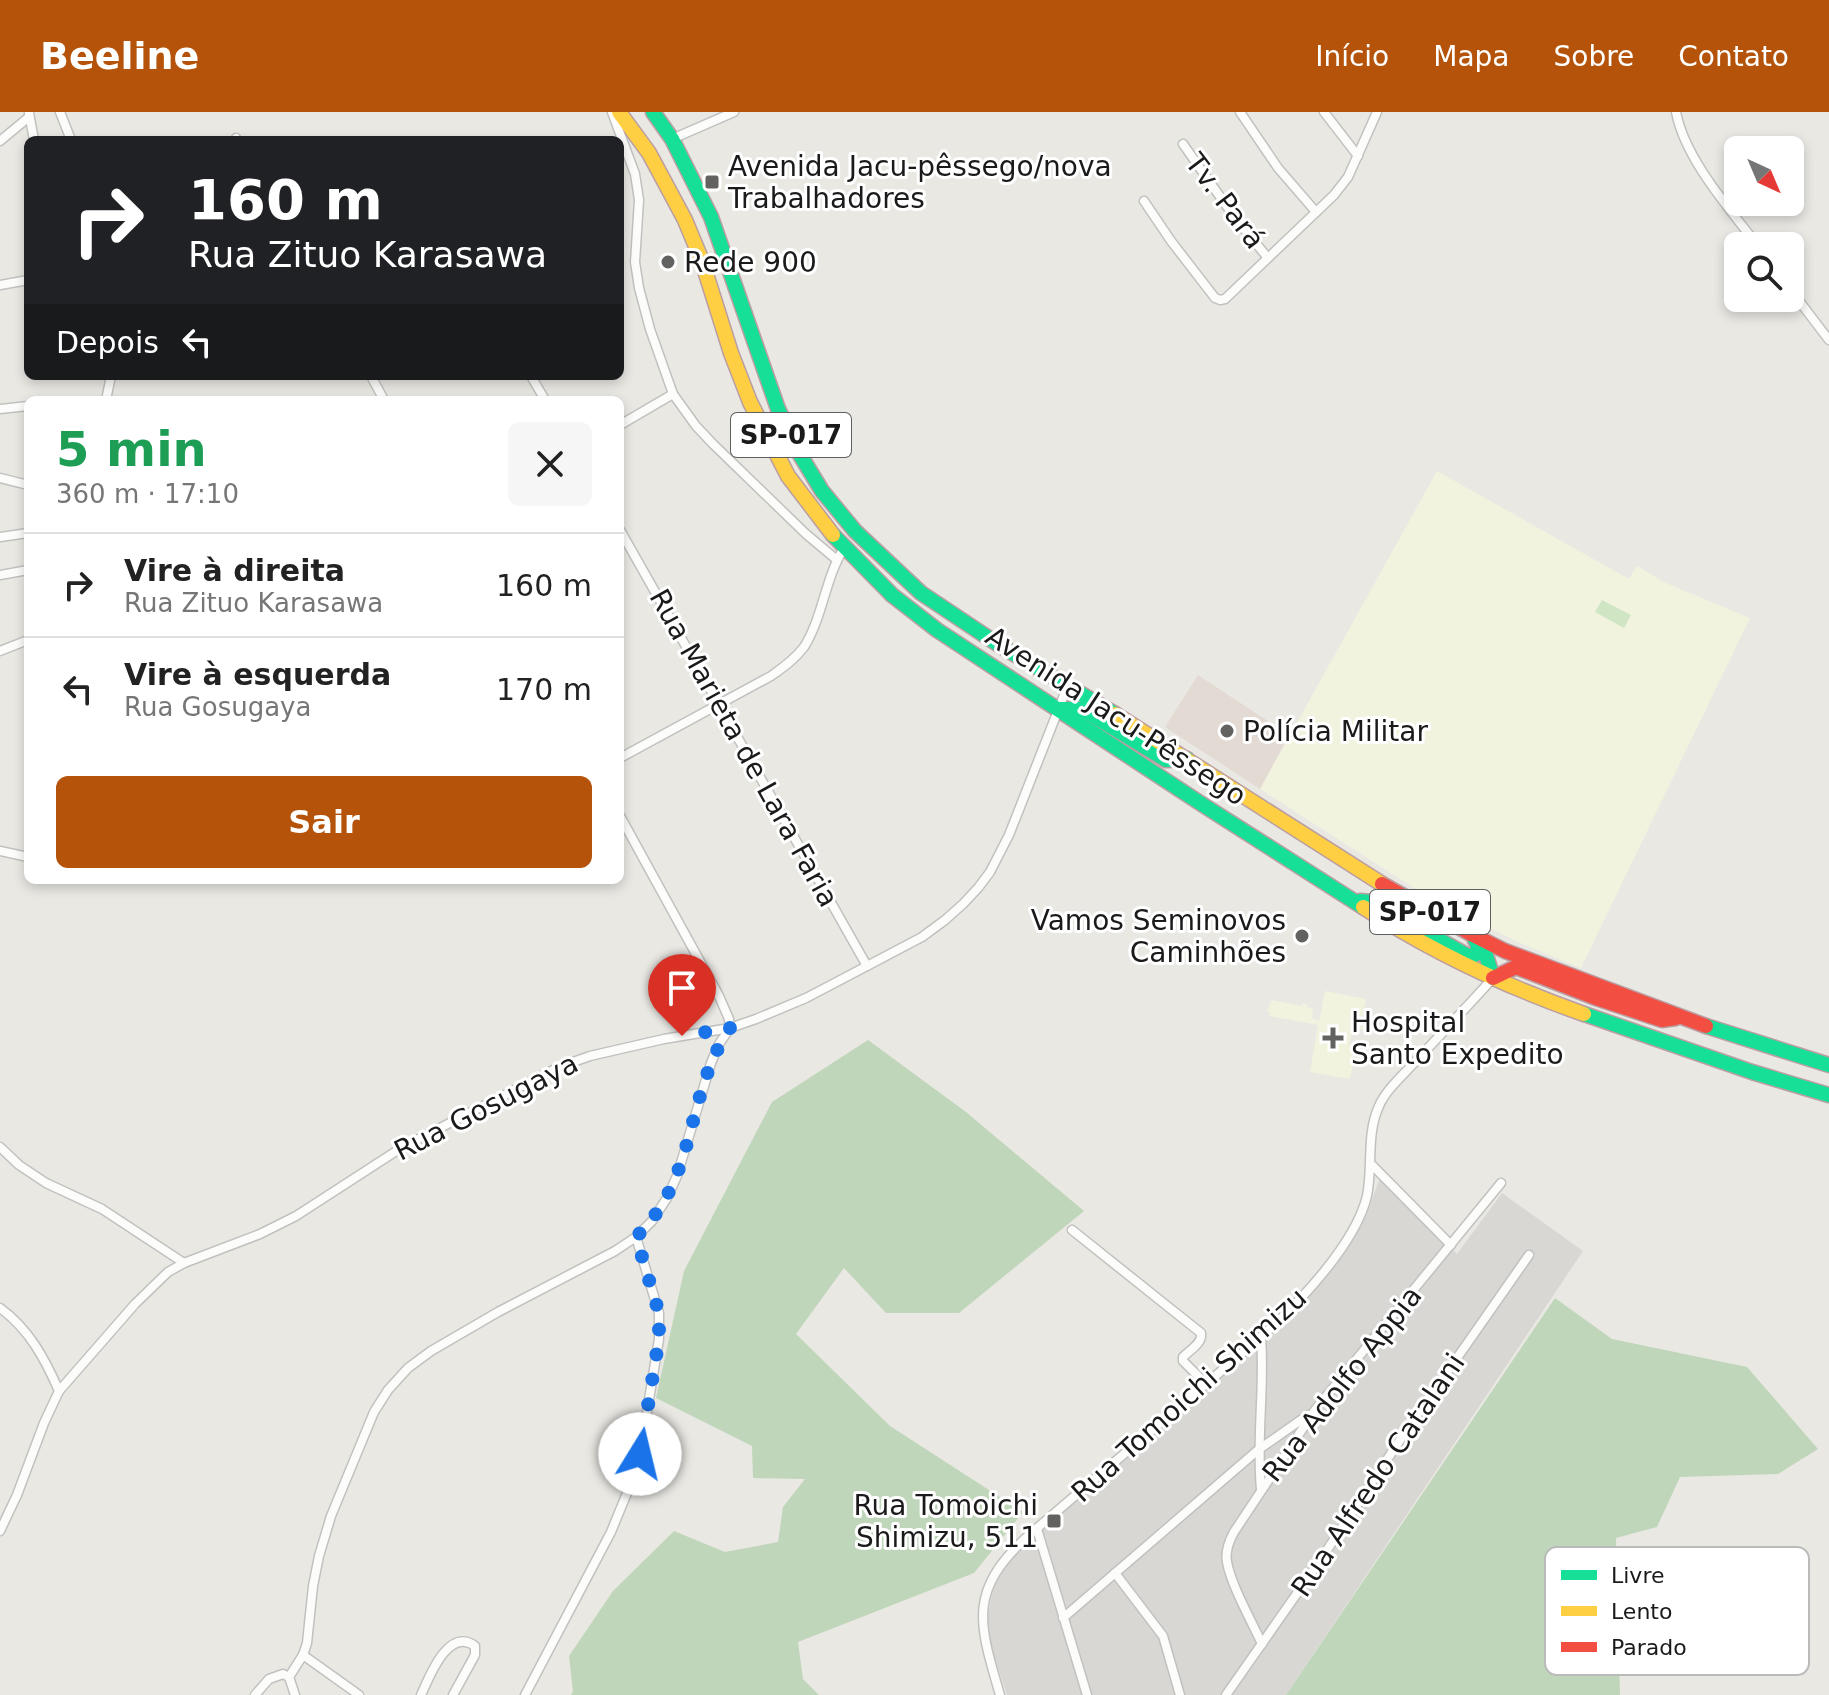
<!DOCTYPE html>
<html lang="pt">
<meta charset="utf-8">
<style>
:root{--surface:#fff;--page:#f6f6f6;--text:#222;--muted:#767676;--line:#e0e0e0;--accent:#b45309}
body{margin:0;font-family:"DejaVu Sans",sans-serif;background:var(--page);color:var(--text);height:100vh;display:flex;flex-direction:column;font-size:30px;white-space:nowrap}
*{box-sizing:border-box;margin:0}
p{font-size:26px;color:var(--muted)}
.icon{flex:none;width:44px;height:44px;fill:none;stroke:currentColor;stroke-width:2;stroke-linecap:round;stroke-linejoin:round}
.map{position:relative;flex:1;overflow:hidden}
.sheet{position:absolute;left:24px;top:284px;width:600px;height:488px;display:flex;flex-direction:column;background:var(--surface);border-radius:12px;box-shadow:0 4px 12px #0003}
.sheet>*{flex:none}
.guide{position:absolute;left:24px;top:24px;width:600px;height:244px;border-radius:12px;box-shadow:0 4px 12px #0003;background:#202124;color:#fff;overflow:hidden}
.needle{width:52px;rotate:136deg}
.buttons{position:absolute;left:1724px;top:24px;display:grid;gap:16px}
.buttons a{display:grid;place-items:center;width:80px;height:80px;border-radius:12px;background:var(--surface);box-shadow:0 4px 12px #0003;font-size:40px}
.pin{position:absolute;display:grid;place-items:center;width:68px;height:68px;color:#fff;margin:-82px -34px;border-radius:50% 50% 50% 0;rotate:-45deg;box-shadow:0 0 8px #0007}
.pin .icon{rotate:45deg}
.me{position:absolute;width:88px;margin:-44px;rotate:9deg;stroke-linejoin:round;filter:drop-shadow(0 0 6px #0008)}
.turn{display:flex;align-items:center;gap:28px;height:168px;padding:0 32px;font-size:36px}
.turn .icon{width:104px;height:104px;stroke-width:2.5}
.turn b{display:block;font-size:56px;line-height:68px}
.then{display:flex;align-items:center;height:76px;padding:0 32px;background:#0003;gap:16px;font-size:30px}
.round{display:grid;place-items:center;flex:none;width:84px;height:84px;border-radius:12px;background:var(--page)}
.summary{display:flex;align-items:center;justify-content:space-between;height:136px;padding:0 32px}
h1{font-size:48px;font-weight:800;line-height:60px;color:#1e9e55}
.primary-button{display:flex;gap:16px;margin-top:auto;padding:16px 32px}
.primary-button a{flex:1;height:92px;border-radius:12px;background:var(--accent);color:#fff;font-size:32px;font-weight:800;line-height:92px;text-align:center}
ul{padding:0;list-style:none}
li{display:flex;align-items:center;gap:24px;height:104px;padding:0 32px;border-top:2px solid var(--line)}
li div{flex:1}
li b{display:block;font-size:30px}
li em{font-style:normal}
header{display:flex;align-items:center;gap:48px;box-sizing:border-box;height:112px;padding:0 40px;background:var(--accent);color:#fff}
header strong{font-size:38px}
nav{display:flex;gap:44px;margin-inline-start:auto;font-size:28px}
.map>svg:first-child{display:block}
.residential{fill:#d8d7d4}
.education{fill:#f1f3de}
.military{fill:#e3dbd3}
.grass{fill:#d0e5c3}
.forest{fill:#c0d6ba}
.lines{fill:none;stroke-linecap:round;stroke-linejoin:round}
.street-casing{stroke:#c1c1bf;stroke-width:11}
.fast-casing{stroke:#bb9ea1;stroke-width:17}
.slow-casing{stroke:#bb9ea1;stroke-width:17}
.jam-casing{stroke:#bb9ea1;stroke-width:17}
.street{stroke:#fcfcfb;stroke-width:8}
.fast{stroke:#16e098;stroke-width:14}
.slow{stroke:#ffcf43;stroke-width:14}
.jam{stroke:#f24e42;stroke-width:14}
.route{stroke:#1a73e8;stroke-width:14;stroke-dasharray:0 25.2}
.poi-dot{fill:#626260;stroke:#fff;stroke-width:3}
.labels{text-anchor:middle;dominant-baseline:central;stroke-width:6;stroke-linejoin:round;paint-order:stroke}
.shield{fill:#fff;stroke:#5f5f5f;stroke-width:2}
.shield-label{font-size:26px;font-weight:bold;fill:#1a1a1a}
.poi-label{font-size:28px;fill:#1a1a1a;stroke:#fff;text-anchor:start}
.street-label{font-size:28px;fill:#1a1a1a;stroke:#fff}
.key{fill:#fff;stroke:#bababa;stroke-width:2}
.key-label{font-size:22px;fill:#1a1a1a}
</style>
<header>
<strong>Beeline</strong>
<nav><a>Início</a><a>Mapa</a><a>Sobre</a><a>Contato</a></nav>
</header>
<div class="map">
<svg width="1829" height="1583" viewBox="0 0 1829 1583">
<rect width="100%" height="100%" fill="#e9e8e3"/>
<path class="residential" d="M1380,1066L1457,1142L1502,1081L1583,1139L1286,1583H1007L989,1528L987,1508L993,1478L1003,1457L1031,1427L1310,1183L1366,1104Z"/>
<g class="education">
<path d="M1437,359L1629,467L1637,454L1666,471L1750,506L1581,856L1518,830L1428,785L1260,677Z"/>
<path d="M1325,879L1366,887L1362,906L1372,908L1370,918L1352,916L1349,934L1356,936L1350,967L1310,960L1318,913L1269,904L1270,900L1267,899L1272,888L1302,894L1303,891L1307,892V895L1313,896L1312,906L1319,909Z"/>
</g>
<path class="military" d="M1198,563L1289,623L1260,677L1165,615Z"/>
<path class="grass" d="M1602,488L1631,503L1624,516L1595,500Z"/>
<g class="forest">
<path d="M868,928L966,1000L1084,1099L959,1201H886L844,1156L796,1222L890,1314L1023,1400L974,1461L798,1530L803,1567L819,1583H571L573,1579L569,1544L613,1479L674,1419L725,1440L778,1430L783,1395L805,1367L753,1366L752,1334L656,1286L684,1159L772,990Z"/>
<path d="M1555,1186L1612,1227L1747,1255L1818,1337L1778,1362L1680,1365L1657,1415L1616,1426L1620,1583H1286Z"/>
</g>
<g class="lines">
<defs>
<g id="street">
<path d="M60,0L71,28"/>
<path d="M612,0L635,62L639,88L635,150L639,176L650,217L673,282L696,314L713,332L806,422L837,448"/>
<path d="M1240,0L1278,56L1316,100"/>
<path d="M1324,0L1358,44"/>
<path d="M1676,0C1685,47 1729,96 1758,134"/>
<path d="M29,1L34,28"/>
<path d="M236,26L237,28"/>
<path d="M672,27L734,0"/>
<path d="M0,29L29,5"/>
<path d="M1183,32L1235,106L1268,146"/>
<path d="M1144,89L1171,129L1215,186L1220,188L1225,187L1334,83L1348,65L1377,0"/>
<path d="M0,173L28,168"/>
<path d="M1790,177L1829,228"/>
<path d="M371,264L384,288"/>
<path d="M531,264L545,288"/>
<path d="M106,288L111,264"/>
<path d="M0,297L28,294"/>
<path d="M620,313L673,282"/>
<path d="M0,366L28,373"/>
<path d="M620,418L867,854"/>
<path d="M0,425L28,421"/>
<path d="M0,463L28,458"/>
<path d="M0,539L28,528"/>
<path d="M620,646L771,564C784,555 795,547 804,535C823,505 825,466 844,436"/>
<path d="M0,739L28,745"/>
<path d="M0,1035L19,1053L46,1071L102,1097L184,1151"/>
<path d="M1371,1052L1451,1133"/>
<path d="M1072,1118L1201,1221C1203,1231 1190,1238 1183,1245V1249L1206,1272"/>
<path d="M0,1196C29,1217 45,1247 59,1279"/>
<path d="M1261,1377C1256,1326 1265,1276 1261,1225"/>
<path d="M1037,1417L1087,1583"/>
<path d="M0,1419L17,1383L44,1311L59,1279L135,1192L168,1160L184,1151L260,1122L296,1104L401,1036L559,955L590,944L664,927L730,916L756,907L806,886L867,854L922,825L945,808L963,792L978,776L990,760L1009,723L1068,573"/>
<path d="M1115,1461L1163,1524L1180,1583"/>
<path d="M1063,1506L1258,1338L1308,1303"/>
<path d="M1262,1532C1252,1510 1231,1473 1227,1450C1225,1439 1229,1429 1234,1420L1315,1298L1501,1071"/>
<path d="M303,1543L359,1583"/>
<path d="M289,1565L303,1543L307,1531L313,1474L319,1444L331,1404L374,1300L388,1278L408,1256L431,1239L498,1200L615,1139L636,1125L652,1109L667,1086L677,1064L711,951L719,932L730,916L729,907L719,884L620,704"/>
<path d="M255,1583L269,1567L283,1562L289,1565L295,1583"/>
<path d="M421,1583C429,1566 448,1514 475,1534V1543L453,1583"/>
<path d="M525,1583L611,1420L634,1364L640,1342L659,1227V1201L636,1125"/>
<path d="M1000,1583C979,1511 967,1479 1029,1423L1261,1225C1298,1192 1355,1133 1367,1084C1373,1055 1366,1022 1379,994C1386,978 1402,964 1414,951C1440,923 1467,895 1493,866"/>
<path d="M1226,1583L1319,1450L1406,1319L1529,1143"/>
</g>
<g id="fast">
<path d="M653,0L672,27L711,105L778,297L799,341L822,379L855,419L921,481L999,533L1115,602"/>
<path d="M833,423L892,483L937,518L1200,691L1363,795"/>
<path d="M1058,597H1082L1166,648L1187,647"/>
<path d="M1360,789L1372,790L1468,844L1471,845L1476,842L1478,835L1477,830"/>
<path d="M1475,828L1485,840L1493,866"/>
<path d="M1584,902L1752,960L1829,983"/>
<path d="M1706,914L1829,953"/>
</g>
<g id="slow">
<path d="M619,0L649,41L685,108L702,149L731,241L750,290L788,364L833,423"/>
<path d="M1115,602L1382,772"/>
<path d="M1363,795C1431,839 1507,875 1584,902"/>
</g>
<g id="jam">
<path d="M1382,772L1471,822L1505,839L1706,914"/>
<path d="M1493,866L1516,855L1596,886L1662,908L1676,906"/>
</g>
</defs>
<use href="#street" class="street-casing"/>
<use href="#fast" class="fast-casing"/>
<use href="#slow" class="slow-casing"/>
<use href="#jam" class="jam-casing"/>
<use href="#street" class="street"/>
<use href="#fast" class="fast"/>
<use href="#slow" class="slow"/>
<use href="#jam" class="jam"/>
</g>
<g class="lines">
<path class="route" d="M640,1342L659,1227V1201L636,1125C699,1064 684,984 730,916L682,924"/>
</g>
<g class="poi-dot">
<rect x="704" y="62" width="16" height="16" rx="4"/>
<circle cx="668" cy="150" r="8"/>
<circle cx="1227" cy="619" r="8"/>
<circle cx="1302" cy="824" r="8"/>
<path d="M1329 914h8v8h8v8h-8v8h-8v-8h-8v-8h8z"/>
<rect x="1046" y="1401" width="16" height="16" rx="4"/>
</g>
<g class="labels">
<g class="shield">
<rect x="731" y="301" width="120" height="44" rx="6"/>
<rect x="1370" y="778" width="120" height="44" rx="6"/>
</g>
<g class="shield-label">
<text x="791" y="323">SP-017</text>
<text x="1430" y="800">SP-017</text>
</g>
<g class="poi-label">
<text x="728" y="54">Avenida Jacu-pêssego/nova<tspan x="728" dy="32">Trabalhadores</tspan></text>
<text x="684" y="150">Rede 900</text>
<text x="1243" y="619">Polícia Militar</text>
<text x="1286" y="808" text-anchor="end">Vamos Seminovos<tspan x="1286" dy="32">Caminhões</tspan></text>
<text x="1351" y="910">Hospital<tspan x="1351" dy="32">Santo Expedito</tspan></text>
<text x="1038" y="1393" text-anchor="end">Rua Tomoichi<tspan x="1038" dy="32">Shimizu, 511</tspan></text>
</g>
<g class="street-label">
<text transform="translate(1225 89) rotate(53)">Tv. Pará</text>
<text transform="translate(1116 604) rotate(33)">Avenida Jacu-Pêssego</text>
<text transform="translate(744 636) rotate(61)">Rua Marieta de Lara Faria</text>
<text transform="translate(486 995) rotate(-27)">Rua Gosugaya</text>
<text transform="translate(1342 1272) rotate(-52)">Rua Adolfo Appia</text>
<text transform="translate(1189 1283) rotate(-42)">Rua Tomoichi Shimizu</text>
<text transform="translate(1378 1363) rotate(-56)">Rua Alfredo Catalani</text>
</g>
</g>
<rect x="1545" y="1435" width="264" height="128" rx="12" class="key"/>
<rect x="1561" y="1458" width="36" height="10" fill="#16e098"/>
<rect x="1561" y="1494" width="36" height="10" fill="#ffcf43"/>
<rect x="1561" y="1530" width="36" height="10" fill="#f24e42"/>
<g class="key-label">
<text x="1611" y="1471">Livre</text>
<text x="1611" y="1507">Lento</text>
<text x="1611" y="1543">Parado</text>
</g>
</svg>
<div class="buttons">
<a><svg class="needle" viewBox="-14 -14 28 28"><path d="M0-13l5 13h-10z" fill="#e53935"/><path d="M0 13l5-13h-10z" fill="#767676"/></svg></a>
<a><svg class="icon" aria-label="search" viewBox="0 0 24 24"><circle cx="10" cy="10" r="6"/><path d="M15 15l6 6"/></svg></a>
</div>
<div class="pin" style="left:682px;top:924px;background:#d93025"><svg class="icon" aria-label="arrive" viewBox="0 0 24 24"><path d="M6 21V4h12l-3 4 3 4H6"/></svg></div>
<svg class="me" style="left:640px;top:1342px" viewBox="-20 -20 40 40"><circle r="19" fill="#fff"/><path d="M0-13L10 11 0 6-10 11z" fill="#1a73e8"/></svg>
<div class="guide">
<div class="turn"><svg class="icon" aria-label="right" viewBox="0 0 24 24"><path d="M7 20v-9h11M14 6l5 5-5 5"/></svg><div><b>160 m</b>Rua Zituo Karasawa</div></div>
<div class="then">Depois<svg class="icon" aria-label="left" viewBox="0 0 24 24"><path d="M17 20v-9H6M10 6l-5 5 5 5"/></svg></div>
</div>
<section class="sheet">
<div class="summary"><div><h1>5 min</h1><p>360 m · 17:10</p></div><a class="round"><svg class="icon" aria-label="close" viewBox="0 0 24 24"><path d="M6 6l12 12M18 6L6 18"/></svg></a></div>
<ul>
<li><svg class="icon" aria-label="right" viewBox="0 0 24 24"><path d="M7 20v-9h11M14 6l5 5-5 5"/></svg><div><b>Vire à direita</b><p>Rua Zituo Karasawa</p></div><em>160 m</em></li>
<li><svg class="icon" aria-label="left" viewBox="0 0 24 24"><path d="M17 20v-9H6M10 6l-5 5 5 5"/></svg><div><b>Vire à esquerda</b><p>Rua Gosugaya</p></div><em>170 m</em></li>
</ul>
<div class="primary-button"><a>Sair</a></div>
</section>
</div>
